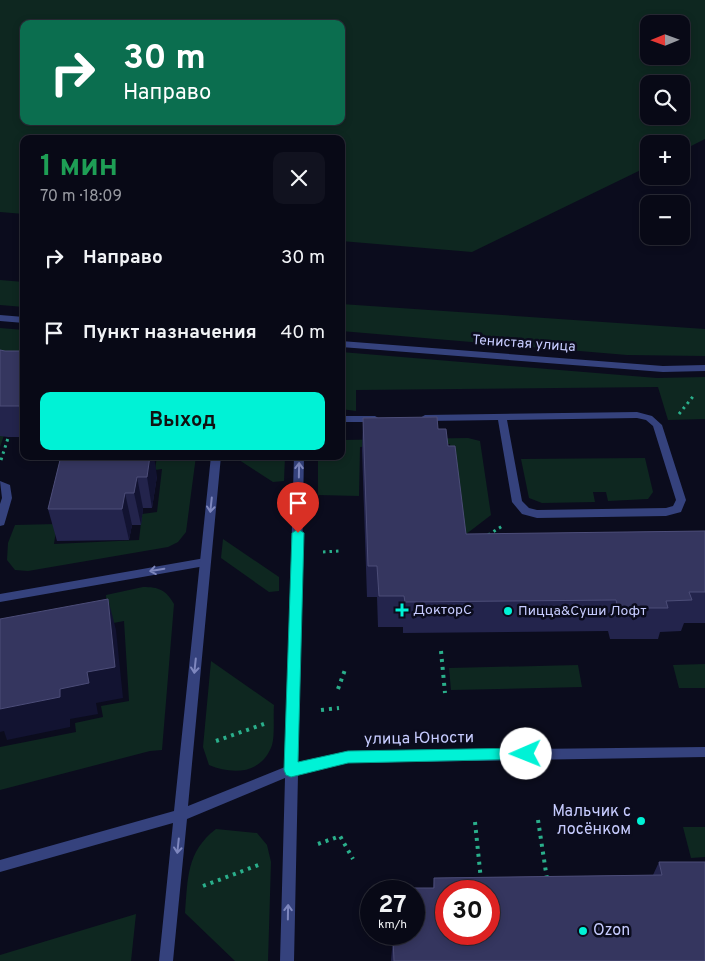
<!DOCTYPE html>
<html lang="ru">
<meta charset="utf-8">
<style>
:root{--surface:#080916;--page:#11121f;--text:#f1f3f6;--muted:#989aa1;--line:#292a35;--accent:#00f2d6}
body{margin:0;font-family:Overpass,sans-serif;background:var(--page);color:var(--text);height:100vh;display:flex;flex-direction:column;font-size:19px;white-space:nowrap}
*{box-sizing:border-box;margin:0}
p{font-size:16px;color:var(--muted)}
.icon{flex:none;width:28px;height:28px;fill:none;stroke:currentColor;stroke-width:2;stroke-linecap:round;stroke-linejoin:round}
.map{position:relative;flex:1;overflow:hidden}
.panel{position:absolute;left:20px;top:135px;width:325px;height:325px;display:flex;flex-direction:column;background:var(--surface);border-radius:10px;box-shadow:0 2px 8px #0003,0 0 0 1px var(--line)}
.panel>*{flex:none}
.guide{position:absolute;left:20px;top:20px;width:325px;height:105px;border-radius:10px;box-shadow:0 2px 8px #0003,0 0 0 1px var(--line);background:#0b6e4f;color:#fff;overflow:hidden}
.needle{width:32px;rotate:269deg}
.controls{position:absolute;left:640px;top:15px;display:grid;gap:10px}
.controls a{display:grid;place-items:center;width:50px;height:50px;border-radius:10px;background:var(--surface);box-shadow:0 2px 8px #0003,0 0 0 1px var(--line);font-size:25px}
.speed{position:absolute;left:360px;top:880px;display:flex;gap:10px;font-size:25px;font-weight:700;text-align:center}
.speed>*{display:grid;place-content:center;width:65px;height:65px;border-radius:50%;background:var(--surface);box-shadow:0 2px 8px #0003,0 0 0 1px var(--line);line-height:1}
.speed small{font-size:12px;font-weight:400}
.speed .limit{border:8px solid #d22;background:#fff;color:#111}
.pin{position:absolute;display:grid;place-items:center;width:42px;height:42px;color:#fff;margin:-51px -21px;border-radius:50% 50% 50% 0;rotate:-45deg;box-shadow:0 0 5px #0007}
.pin .icon{rotate:45deg}
.me{position:absolute;width:55px;margin:-28px;rotate:269deg;stroke-linejoin:round;filter:drop-shadow(0 0 4px #0008)}
.turn{display:flex;align-items:center;gap:18px;height:105px;padding:0 20px;font-size:22px}
.turn .icon{width:65px;height:65px;stroke-width:2.5}
.turn b{display:block;font-size:35px;line-height:42px}
.round{display:grid;place-items:center;flex:none;width:52px;height:52px;border-radius:10px;background:var(--page)}
.overview{display:flex;align-items:center;justify-content:space-between;height:85px;padding:0 20px}
h1{font-size:30px;font-weight:700;line-height:38px;color:#1e9e55}
.button{display:flex;gap:10px;margin-top:auto;padding:10px 20px}
.button a{flex:1;height:58px;border-radius:10px;background:var(--accent);color:#111;font-size:20px;font-weight:700;line-height:58px;text-align:center}
ul{padding:0;list-style:none}
li{display:flex;align-items:center;gap:15px;height:75px;padding:0 20px}
li div{flex:1}
li b{display:block;font-size:19px}
li em{font-style:normal}
.map>svg:first-child{display:block}
.green{fill:#0e2720;fill-rule:evenodd}
.lines{fill:none;stroke-linecap:round;stroke-linejoin:round}
.path-far1{stroke:#2aaf8b;stroke-width:3;stroke-dasharray:2.5 4;stroke-linecap:butt}
.path{stroke:#2aaf8b;stroke-width:4;stroke-dasharray:3 5;stroke-linecap:butt}
.lane{fill:#35427d;fill-rule:evenodd}
.street{fill:#35427d;fill-rule:evenodd}
.wall{fill:#23244c}
.shaded-wall{fill:#121331}
.building{fill:#35365f;stroke:#4c4d78;fill-rule:evenodd}
.oneway{stroke:#7e87be}
.route{fill:#00f2d6;stroke:#009d8b}
.poi-dot{fill:#00f2d6;stroke:#0b0c1d;stroke-width:2}
.labels{text-anchor:middle;dominant-baseline:central;stroke-width:5;stroke-linejoin:round;paint-order:stroke}
.street-label{font-size:14px;fill:#c7ccff;stroke:#0b0c1d}
.poi-label{font-size:14px;fill:#c7ccff;stroke:#0b0c1d;text-anchor:start}
.near-street-label{font-size:16px;fill:#c7ccff;stroke:#0b0c1d}
.near-poi-label{font-size:16px;fill:#c7ccff;stroke:#0b0c1d;text-anchor:end}
</style>
<div class="map">
<svg width="705" height="961" viewBox="0 0 705 961">
<rect width="100%" height="100%" fill="#0b0c1d"/>
<g class="green">
<path d="M0,0H705V139L681,151V144H649V166L472,252L341,241V139H24V214L0,212ZM24,24H341V121H24ZM649,24H681V56H649ZM649,84H681V116H649Z"/>
<path d="M0,280L24,282V307L0,305Z"/>
<path d="M341,304L705,329V356L627,355L341,331Z"/>
<path d="M0,328L24,330V377L0,447Z"/>
<path d="M341,352L657,378L705,377V419L668,420L658,387L356,390V411L341,409Z"/>
<path d="M468,438L480,441L491,515L461,538L450,444L360,447L359,496L318,495V456H341V440Z"/>
<path d="M157,456H196L186,532L178,542L168,547L28,571L15,570L7,560L8,543L15,525L57,524L54,544L139,540L142,514L157,512L162,469L155,470Z"/>
<path d="M233,456H285L284,481L273,482Z"/>
<path d="M645,458L653,492L648,499L608,501L606,492H593L595,502L542,503L529,498L521,459Z"/>
<path d="M223,539L279,577V591L269,592L221,558Z"/>
<path d="M143,587C159,587 166,590 174,604L162,750L150,751L0,790V747L76,732L75,723L103,717L101,706L129,701L124,621L108,624L106,595Z"/>
<path d="M211,661L274,705C273,717 275,734 272,745C262,774 233,775 209,765L203,747Z"/>
<path d="M705,664V688H679L673,665Z"/>
<path d="M578,665L582,687L451,690L449,668Z"/>
<path d="M683,827H705V857L691,858Z"/>
<path d="M216,829L257,833L267,845L271,862L268,961H235L185,913C188,879 186,852 216,829Z"/>
<path d="M136,914L131,961H0V955Z"/>
</g>
<g class="lines">
<g class="path-far1">
<path d="M679,414L695,394"/>
<path d="M1,460L9,435"/>
<path d="M488,535L504,525"/>
<path d="M323,552L340,551"/>
</g>
<g class="path">
<path d="M441,651L445,693"/>
<path d="M338,689L346,667"/>
<path d="M321,710L339,708"/>
<path d="M216,741L264,724"/>
<path d="M538,820L547,879"/>
<path d="M475,822L481,880"/>
<path d="M318,844L340,836L353,859"/>
<path d="M203,886L261,864"/>
</g>
<g class="lane">
<path d="M637,412L652,416L662,425L686,500L681,512L666,516L537,518L522,514L512,502L498,420L425,421L420,418L425,415ZM637,418L646,420L653,426L676,500L673,506L666,508L537,510L529,508L522,501L507,420Z"/>
<path d="M341,416H375L380,419L375,422H341Z"/>
<path d="M0,481L10,485L12,498L5,522L4,525L0,526V504L2,498Z"/>
<path d="M205,558L209,559L210,562L209,565L205,566L0,602V594Z"/>
</g>
<g class="street">
<path d="M0,315L24,317V323L0,321Z"/>
<path d="M341,341L663,366L705,365V371L663,372L341,347Z"/>
<path d="M211,456H221L188,806L285,767L294,456H304L298,763L348,751L705,747V757L348,763L298,774L294,961H280L285,778L187,819L173,961H159L173,823L0,872V860L174,811Z"/>
</g>
</g>
<g class="wall">
<path d="M0,350L5,351H24V437H8L0,436Z"/>
<path d="M363,418L438,429L448,446L466,534L705,531V623H684L681,631L660,632L658,639H610L608,631L403,633V627H378L377,597H367L362,450Z"/>
<path d="M61,456L157,476L152,508H143L141,525H132L129,540L57,541L48,509Z"/>
<path d="M659,862L705,961H391L393,938H402L401,934H414L433,888L434,878L653,875Z"/>
</g>
<g class="shaded-wall">
<path d="M146,456H154L157,476L152,508L147,477Z"/>
<path d="M137,477L143,508L141,525L134,493Z"/>
<path d="M125,493L132,525L129,540L122,509Z"/>
<path d="M108,599L116,630L123,698L96,703L98,714L70,719V727L7,740L4,731L0,732V709L60,689L87,672Z"/>
</g>
<g class="building">
<path d="M0,350L5,351H24V406H0Z"/>
<path d="M437,417L438,429H446L448,446H455L466,534L705,531V592H689L692,600L666,601L668,608H618L616,600L405,602L404,596H379L377,566H368L363,418Z"/>
<path d="M61,456H150L147,477H137L134,493H125L122,509H48Z"/>
<path d="M108,599L115,667L87,672L89,683L60,689V697L0,709V619Z"/>
<path d="M659,862H705V961H394L393,938L405,937V934H414V891H403L402,888H434V878L662,875ZM446,891H489V934H446Z"/>
</g>
<defs><path id="oneway-shaft" d="M-6 0H5M1.5-3L5.5 0L1.5 3" fill="none" stroke-width="1.6" stroke-linecap="round" stroke-linejoin="round" transform="scale(1.25)"/></defs>
<g class="oneway">
<use href="#oneway-shaft" transform="translate(299 470) rotate(-89)"/>
<use href="#oneway-shaft" transform="translate(211 505) rotate(96)"/>
<use href="#oneway-shaft" transform="translate(157 570) rotate(170)"/>
<use href="#oneway-shaft" transform="translate(195 666) rotate(96)"/>
<use href="#oneway-shaft" transform="translate(178 846) rotate(96)"/>
<use href="#oneway-shaft" transform="translate(288 912) rotate(-89)"/>
</g>
<path class="route" d="M298,529L304,533L298,762L348,751L526,748L532,750L534,754L532,759L348,763L291,777L286,775L284,770L292,533Z"/>
<g class="poi-dot">
<path d="M399.5 602.5h5v5h5v5h-5v5h-5v-5h-5v-5h5z"/>
<circle cx="508" cy="611" r="5"/>
<circle cx="641" cy="821" r="5"/>
<circle cx="583" cy="931" r="5"/>
</g>
<g class="labels">
<g class="street-label">
<text transform="translate(524 344) rotate(4)">Тенистая улица</text>
</g>
<g class="poi-label">
<text x="413" y="610">ДокторС</text>
<text x="518" y="611">Пицца&amp;Суши Лофт</text>
</g>
<g class="near-street-label">
<text transform="translate(419 739) rotate(-1)">улица Юности</text>
</g>
<g class="near-poi-label">
<text x="631" y="812">Мальчик с<tspan x="631" dy="18">лосёнком</tspan></text>
<text x="593" y="931" text-anchor="start">Ozon</text>
</g>
</g>
</svg>
<div class="controls">
<a><svg class="needle" viewBox="-14 -14 28 28"><path d="M0-13l5 13h-10z" fill="#e53935"/><path d="M0 13l5-13h-10z" fill="#989aa1"/></svg></a>
<a><svg class="icon" aria-label="search" viewBox="0 0 24 24"><circle cx="10" cy="10" r="6"/><path d="M15 15l6 6"/></svg></a>
<a>+</a>
<a>−</a>
</div>
<div class="speed"><div>27<small>km/h</small></div><div class="limit">30</div></div>
<div class="pin" style="left:298px;top:533px;background:#d93025"><svg class="icon" aria-label="arrive" viewBox="0 0 24 24"><path d="M6 21V4h12l-3 4 3 4H6"/></svg></div>
<svg class="me" style="left:526px;top:754px" viewBox="-20 -20 40 40"><circle r="19" fill="#fff"/><path d="M0-13L10 11 0 6-10 11z" fill="#00f2d6"/></svg>
<div class="guide">
<div class="turn"><svg class="icon" aria-label="right" viewBox="0 0 24 24"><path d="M7 20v-9h11M14 6l5 5-5 5"/></svg><div><b>30 m</b>Направо</div></div>
</div>
<section class="panel">
<div class="overview"><div><h1>1 мин</h1><p>70 m · 18:09</p></div><a class="round"><svg class="icon" aria-label="close" viewBox="0 0 24 24"><path d="M6 6l12 12M18 6L6 18"/></svg></a></div>
<ul>
<li><svg class="icon" aria-label="right" viewBox="0 0 24 24"><path d="M7 20v-9h11M14 6l5 5-5 5"/></svg><div><b>Направо</b></div><em>30 m</em></li>
<li><svg class="icon" aria-label="arrive" viewBox="0 0 24 24"><path d="M6 21V4h12l-3 4 3 4H6"/></svg><div><b>Пункт назначения</b></div><em>40 m</em></li>
</ul>
<div class="button"><a>Выход</a></div>
</section>
</div>
